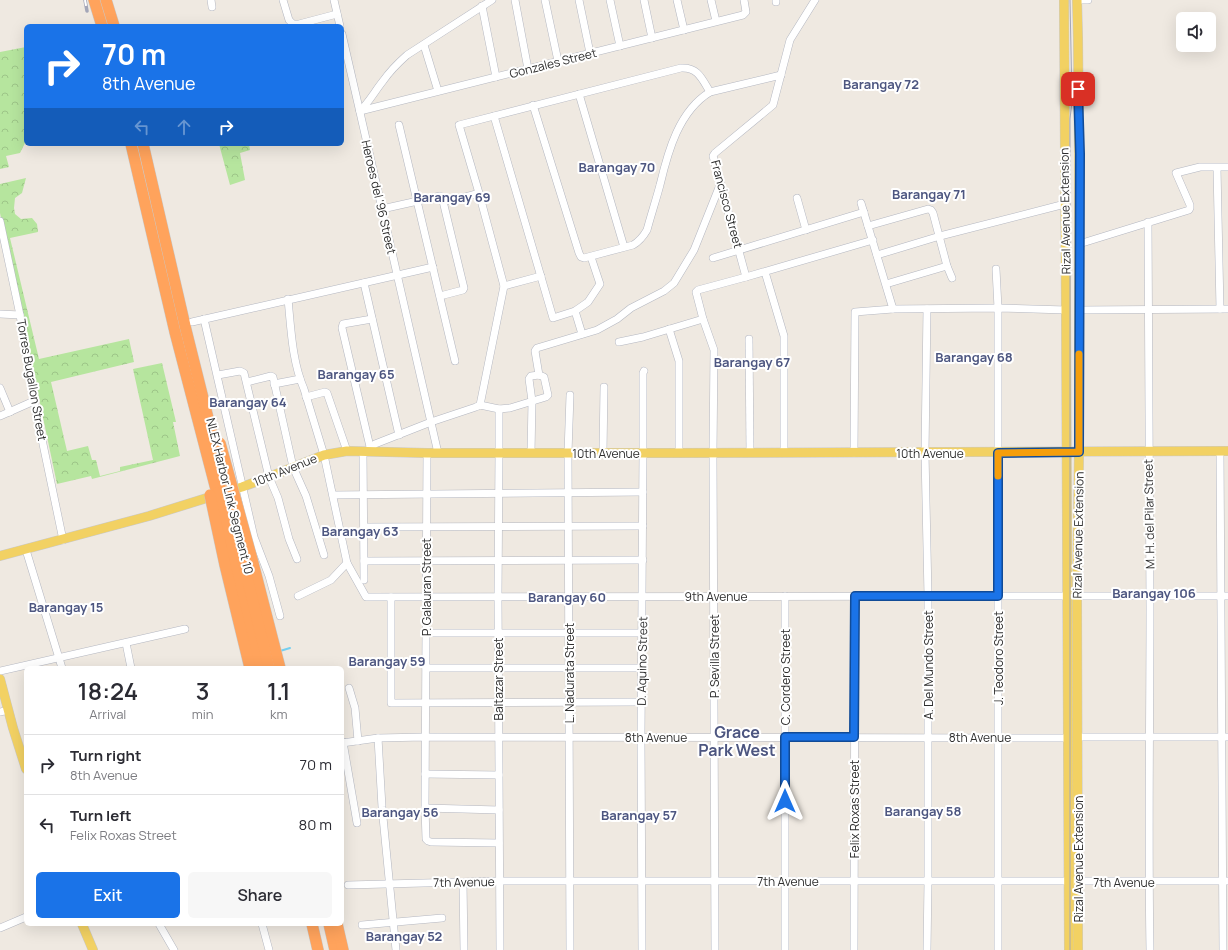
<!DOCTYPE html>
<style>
:root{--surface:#fff;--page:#f7f7f7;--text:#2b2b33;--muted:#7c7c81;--line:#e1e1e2;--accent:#1a73e8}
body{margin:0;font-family:Manrope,sans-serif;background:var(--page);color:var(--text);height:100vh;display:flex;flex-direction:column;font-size:15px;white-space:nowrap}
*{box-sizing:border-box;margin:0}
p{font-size:13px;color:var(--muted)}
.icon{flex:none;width:22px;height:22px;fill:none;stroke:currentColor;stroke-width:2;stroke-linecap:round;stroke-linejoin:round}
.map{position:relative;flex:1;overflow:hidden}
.panel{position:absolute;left:24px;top:666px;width:320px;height:260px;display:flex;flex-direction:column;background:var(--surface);border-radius:6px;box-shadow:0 4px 16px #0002}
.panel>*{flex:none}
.hud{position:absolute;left:24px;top:24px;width:320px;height:122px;border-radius:6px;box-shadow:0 4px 16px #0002;background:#1a73e8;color:#fff;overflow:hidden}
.buttons{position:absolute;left:1176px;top:12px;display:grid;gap:8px}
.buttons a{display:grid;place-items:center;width:40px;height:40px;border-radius:6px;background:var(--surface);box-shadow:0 4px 16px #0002;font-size:20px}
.pin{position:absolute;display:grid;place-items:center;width:34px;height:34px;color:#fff;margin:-17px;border-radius:8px;box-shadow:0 2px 6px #0006}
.me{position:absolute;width:44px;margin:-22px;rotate:0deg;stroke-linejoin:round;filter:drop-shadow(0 0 3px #0008)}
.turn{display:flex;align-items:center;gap:14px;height:84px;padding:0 12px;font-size:18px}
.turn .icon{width:52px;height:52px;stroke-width:2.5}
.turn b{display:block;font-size:28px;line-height:34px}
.lanes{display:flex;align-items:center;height:38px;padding:0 12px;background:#0003;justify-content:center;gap:20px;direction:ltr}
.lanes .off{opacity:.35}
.eta{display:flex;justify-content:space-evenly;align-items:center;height:68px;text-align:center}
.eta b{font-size:24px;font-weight:600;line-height:28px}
.action{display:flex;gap:8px;margin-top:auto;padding:8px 12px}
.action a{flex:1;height:46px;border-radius:6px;background:var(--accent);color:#fff;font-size:16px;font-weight:600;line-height:46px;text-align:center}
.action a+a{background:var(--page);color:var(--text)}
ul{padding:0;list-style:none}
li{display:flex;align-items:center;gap:12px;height:60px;padding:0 12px;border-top:1px solid var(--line)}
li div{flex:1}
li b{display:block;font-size:15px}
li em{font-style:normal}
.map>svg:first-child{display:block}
.forest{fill:url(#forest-crowns)}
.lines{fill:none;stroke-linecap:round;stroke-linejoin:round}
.stream{stroke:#75cff0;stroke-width:2}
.minor-casing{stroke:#b4b7c1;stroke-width:8}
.major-casing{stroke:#c9c9c9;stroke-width:10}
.highway-casing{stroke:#c9c9c9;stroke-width:12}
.minor{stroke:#fff;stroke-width:7}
.major{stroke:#f2d163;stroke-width:9}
.highway{stroke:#ffa35c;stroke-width:11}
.tram{stroke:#a3a6b8;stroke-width:1}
.rail-casing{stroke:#a3a6b8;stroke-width:3.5}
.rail{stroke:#fff;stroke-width:2;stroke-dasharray:6;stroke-linecap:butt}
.highway-bridge-casing{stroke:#c9c9c9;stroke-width:12;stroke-linecap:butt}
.highway-bridge{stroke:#ffa35c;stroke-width:11}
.route-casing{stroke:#114b97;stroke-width:10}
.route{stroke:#1a73e8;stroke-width:7}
.slow{stroke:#f59e0b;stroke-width:7}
.labels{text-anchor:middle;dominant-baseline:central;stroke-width:4;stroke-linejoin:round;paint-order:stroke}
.street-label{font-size:12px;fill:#2e2e2e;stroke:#fff}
.neighbourhood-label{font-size:13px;font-weight:bold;fill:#4d5680;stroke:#fff}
.district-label{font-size:16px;font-weight:bold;fill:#4d5680;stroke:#fff}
</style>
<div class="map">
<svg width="1228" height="950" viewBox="0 0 1228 950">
<defs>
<pattern id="forest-crowns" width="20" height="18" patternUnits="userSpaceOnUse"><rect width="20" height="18" fill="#b6e59e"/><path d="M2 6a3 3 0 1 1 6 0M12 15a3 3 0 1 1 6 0" fill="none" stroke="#9dc588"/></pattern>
</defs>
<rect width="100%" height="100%" fill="#efe9e1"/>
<g class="forest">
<path d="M26,47V141L20,153L6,156L9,167L0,169V52Z"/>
<path d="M219,144H249L250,150L240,153L245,180L230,185Z"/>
<path d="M26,178L22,193L15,198L14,208L15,214L21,219L32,218L37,224L38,232L10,238L39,359L129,339L134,362L51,382L67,451L88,446L92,460H96L100,476L120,471V467L153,460L133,369L162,363L176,422H173L180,456L92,479L91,476L57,484L0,213V184Z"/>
</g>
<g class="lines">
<path class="stream" d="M280,651L290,648"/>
<defs>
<g id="minor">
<path d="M211,0L212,7"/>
<path d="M283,0L289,20L293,24H299L337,14"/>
<path d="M334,0L340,26"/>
<path d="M515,0L528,69"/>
<path d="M545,0L558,61"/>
<path d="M579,0L590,53"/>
<path d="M610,0L620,46"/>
<path d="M644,0L652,38"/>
<path d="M677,0L684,30"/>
<path d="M711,0L716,21"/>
<path d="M776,0V2"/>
<path d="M1077,0H1088"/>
<path d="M482,6L496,77"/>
<path d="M342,34L438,453"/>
<path d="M424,45L438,91"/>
<path d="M579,94L624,247"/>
<path d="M533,105L579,253L581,257L584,258L633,245C640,241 643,237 647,230C651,215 656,200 660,185C668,151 679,111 710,92L781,75"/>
<path d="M360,111L743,15L746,12L744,0"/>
<path d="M360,111C369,102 375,91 383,81C390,71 398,63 407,55L492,0"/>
<path d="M494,116L553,318L575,311L588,302L600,284L591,257"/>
<path d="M399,125L455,361"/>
<path d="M1217,168L1220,309"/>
<path d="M797,198L806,230"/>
<path d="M450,201L479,193"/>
<path d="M861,203L893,309"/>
<path d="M382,209L440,196L442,197L464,288L463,290L440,296"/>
<path d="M0,221L20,315L34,401L63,540"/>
<path d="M1148,222C1148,350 1150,478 1150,606C1150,721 1148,835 1150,950"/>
<path d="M868,226L928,209L931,210L933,213L947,266L952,278"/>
<path d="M1079,244L1189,210L1190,208V205L1176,173L1200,167H1228"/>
<path d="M877,255L940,236L1065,204"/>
<path d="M713,258L864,212"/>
<path d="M996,269L998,308V950"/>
<path d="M765,272L784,336V453"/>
<path d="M746,277L713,156L715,153L773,105L790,40L815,0"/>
<path d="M364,283L399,435"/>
<path d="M886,284L947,266"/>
<path d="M504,286L541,276"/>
<path d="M288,299C291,329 292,361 304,389L324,455L347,563L366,597L1067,596"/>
<path d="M1079,310L1228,309"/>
<path d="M575,311L582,334"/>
<path d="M0,314L20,315"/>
<path d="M204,319L254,537L269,576L280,616"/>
<path d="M192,322L433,267"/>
<path d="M669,329L679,361V453"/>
<path d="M749,339L750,453"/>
<path d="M619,342L643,337L703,319"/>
<path d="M218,375L240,371L244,373L269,477L278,498L289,539L297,559"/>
<path d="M539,375L535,351L537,348L597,330L617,319L631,308L664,291L674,283L694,250L720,185"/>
<path d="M247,382L271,376L273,377L293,467L306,496L324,555"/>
<path d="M274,384L300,379"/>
<path d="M0,388L10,412"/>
<path d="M570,395L568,453L570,950"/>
<path d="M306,397L325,392L327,393L347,451"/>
<path d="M480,405L504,286L479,193L459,125L681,68C698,67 702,79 710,92"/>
<path d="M499,409V453L498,597L500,950"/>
<path d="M0,416L34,401"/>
<path d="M370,448L375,444L431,422L476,407L480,405L499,409L510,408L546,397L548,395L544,377L539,375"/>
<path d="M371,451L342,328L343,324L372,319"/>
<path d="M1220,451L1223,950"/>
<path d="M363,452L364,580"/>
<path d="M603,452L604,387"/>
<path d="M427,453L425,808L426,839L428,841L431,842L499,843"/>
<path d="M531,453L532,401L529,379L531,376L539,375"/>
<path d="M854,453L855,312L893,309L998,308L1066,310"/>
<path d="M333,495L643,492"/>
<path d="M364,527L643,526"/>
<path d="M26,550L62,668"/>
<path d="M364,561L643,560"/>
<path d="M298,596L331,580L347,563"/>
<path d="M785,596V950"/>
<path d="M1077,596H1228"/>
<path d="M391,597V703L641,702"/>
<path d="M426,633H642"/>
<path d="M126,643L131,668"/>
<path d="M426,668H642"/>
<path d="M0,671L185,629"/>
<path d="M349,688L355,708L358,741"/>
<path d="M0,712L8,710"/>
<path d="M1077,737H1228"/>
<path d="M378,738L382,807L396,950"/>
<path d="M343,742L357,823"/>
<path d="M342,743L378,738L425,737L1067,738"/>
<path d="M425,774L499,775"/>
<path d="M425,808L499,810"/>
<path d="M463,882L464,950"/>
<path d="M348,885L499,881H1228"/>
<path d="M159,924L174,950"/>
<path d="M262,924L269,950"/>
<path d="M362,925L442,918"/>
<path d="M0,928L26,917"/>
<path d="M642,950L641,737L643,453V373L644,371"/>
<path d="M715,950L713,453L714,350L703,319L696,292L698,290L746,277L873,240"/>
<path d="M854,950L855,596"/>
<path d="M927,950L928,882V596L925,453L927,309"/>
</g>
<g id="major">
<path d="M1064,0L1066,310L1069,950"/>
<path d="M1077,0L1078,38L1079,154V452L1077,596L1078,950"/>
<path d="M0,556L149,516L242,487L269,477L324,455L347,451L427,453H668L1228,451"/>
<path d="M0,679L13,728L26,769"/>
<path d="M82,924L93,950"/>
</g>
<g id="highway">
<path d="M94,0L102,26"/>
<path d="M106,0L114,26"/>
<path d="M131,144L175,332L217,493"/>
<path d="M143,144L186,330L226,490"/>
<path d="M312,924L318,950"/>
<path d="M329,924L335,950"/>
<path d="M337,924L343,950"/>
</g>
</defs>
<use href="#minor" class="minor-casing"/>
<use href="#major" class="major-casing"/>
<use href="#highway" class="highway-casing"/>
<use href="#minor" class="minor"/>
<use href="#major" class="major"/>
<use href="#highway" class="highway"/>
<path class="tram" d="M1070,0L1072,101L1070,119V950"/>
<defs>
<path id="rail" d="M85,0L87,11"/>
</defs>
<use href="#rail" class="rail-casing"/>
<use href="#rail" class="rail"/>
<defs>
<g id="highway-bridge">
<path d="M220,443L252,559L280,668"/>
<path d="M217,493L259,668"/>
<path d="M210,495L225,565L250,668"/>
<path d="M229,503L269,668"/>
</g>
</defs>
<use href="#highway-bridge" class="highway-bridge-casing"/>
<use href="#highway-bridge" class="highway-bridge"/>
</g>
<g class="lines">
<defs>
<path id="route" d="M785,801V737H854L855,596H998V453L1079,452L1080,154L1078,89"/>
</defs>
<use href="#route" class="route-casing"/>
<use href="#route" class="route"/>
<path class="slow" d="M998,476V453L1079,452V354"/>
</g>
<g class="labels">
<g class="street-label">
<text transform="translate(553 63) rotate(-14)">Gonzales Street</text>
<text transform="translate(379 197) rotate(77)">Heroes del '96 Street</text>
<text transform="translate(727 204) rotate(75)">Francisco Street</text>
<text transform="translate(1065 211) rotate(-91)">Rizal Avenue Extension</text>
<text transform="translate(32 380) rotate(80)">Torres Bugallon Street</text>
<text x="606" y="453">10th Avenue</text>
<text x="930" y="453">10th Avenue</text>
<text transform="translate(285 470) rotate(-22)">10th Avenue</text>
<text transform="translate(230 496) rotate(76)">NLEX Harbor Link Segment 10</text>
<text transform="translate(1149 514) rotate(-91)">M. H. del Pilar Street</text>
<text transform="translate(1078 535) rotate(-89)">Rizal Avenue Extension</text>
<text transform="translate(426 587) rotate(-90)">P. Galauran Street</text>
<text x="716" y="596">9th Avenue</text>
<text transform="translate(714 656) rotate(-90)">P. Sevilla Street</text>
<text transform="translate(998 658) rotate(-90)">J. Teodoro Street</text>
<text transform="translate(642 661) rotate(-89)">D. Aquino Street</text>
<text transform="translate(928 665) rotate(-90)">A. Del Mundo Street</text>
<text transform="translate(569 673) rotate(-90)">L. Nadurata Street</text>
<text transform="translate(785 677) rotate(-90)">C. Cordero Street</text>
<text transform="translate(498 679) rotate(-90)">Baltazar Street</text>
<text x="656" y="737">8th Avenue</text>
<text x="980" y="737">8th Avenue</text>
<text transform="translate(854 809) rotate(-90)">Felix Roxas Street</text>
<text transform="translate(1078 859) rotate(-90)">Rizal Avenue Extension</text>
<text x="788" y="881">7th Avenue</text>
<text transform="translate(464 882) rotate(-1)">7th Avenue</text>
<text x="1124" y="882">7th Avenue</text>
</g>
<g class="neighbourhood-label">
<text x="881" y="84">Barangay 72</text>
<text x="617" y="167">Barangay 70</text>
<text x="929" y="194">Barangay 71</text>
<text x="452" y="197">Barangay 69</text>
<text x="974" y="357">Barangay 68</text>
<text x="752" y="362">Barangay 67</text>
<text x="356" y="374">Barangay 65</text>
<text x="248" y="402">Barangay 64</text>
<text x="360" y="531">Barangay 63</text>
<text x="1154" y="593">Barangay 106</text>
<text x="567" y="597">Barangay 60</text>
<text x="66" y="607">Barangay 15</text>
<text x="387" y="661">Barangay 59</text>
<text x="923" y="811">Barangay 58</text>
<text x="400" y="812">Barangay 56</text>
<text x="639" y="815">Barangay 57</text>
<text x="404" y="936">Barangay 52</text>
</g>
<g class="district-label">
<text x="737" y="732">Grace<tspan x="737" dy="18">Park West</tspan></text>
</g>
</g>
</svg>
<div class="buttons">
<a><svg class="icon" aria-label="sound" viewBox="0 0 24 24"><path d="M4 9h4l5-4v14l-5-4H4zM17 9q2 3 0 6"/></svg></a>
</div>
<div class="pin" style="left:1078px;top:89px;background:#d93025"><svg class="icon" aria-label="arrive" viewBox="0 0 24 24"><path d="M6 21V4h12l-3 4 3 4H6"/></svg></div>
<svg class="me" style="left:785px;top:801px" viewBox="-20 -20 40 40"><path d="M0-17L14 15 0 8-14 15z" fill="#1a73e8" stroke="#fff" stroke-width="4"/></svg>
<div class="hud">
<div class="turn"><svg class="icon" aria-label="right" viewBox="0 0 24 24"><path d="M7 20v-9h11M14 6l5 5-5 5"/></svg><div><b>70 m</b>8th Avenue</div></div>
<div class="lanes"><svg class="icon off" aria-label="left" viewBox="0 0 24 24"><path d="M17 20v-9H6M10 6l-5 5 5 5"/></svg><svg class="icon off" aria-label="ahead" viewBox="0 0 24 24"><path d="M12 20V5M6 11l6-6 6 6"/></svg><svg class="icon" aria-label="right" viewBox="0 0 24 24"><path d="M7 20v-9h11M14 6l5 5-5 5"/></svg></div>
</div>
<section class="panel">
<div class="eta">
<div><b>18:24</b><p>Arrival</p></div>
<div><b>3</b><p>min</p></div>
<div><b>1.1</b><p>km</p></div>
</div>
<ul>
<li><svg class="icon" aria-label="right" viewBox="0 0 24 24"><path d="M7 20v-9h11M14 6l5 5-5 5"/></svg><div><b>Turn right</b><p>8th Avenue</p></div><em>70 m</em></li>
<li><svg class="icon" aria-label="left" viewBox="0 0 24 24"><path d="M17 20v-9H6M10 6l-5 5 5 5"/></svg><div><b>Turn left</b><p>Felix Roxas Street</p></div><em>80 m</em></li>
</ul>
<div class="action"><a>Exit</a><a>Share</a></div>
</section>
</div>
